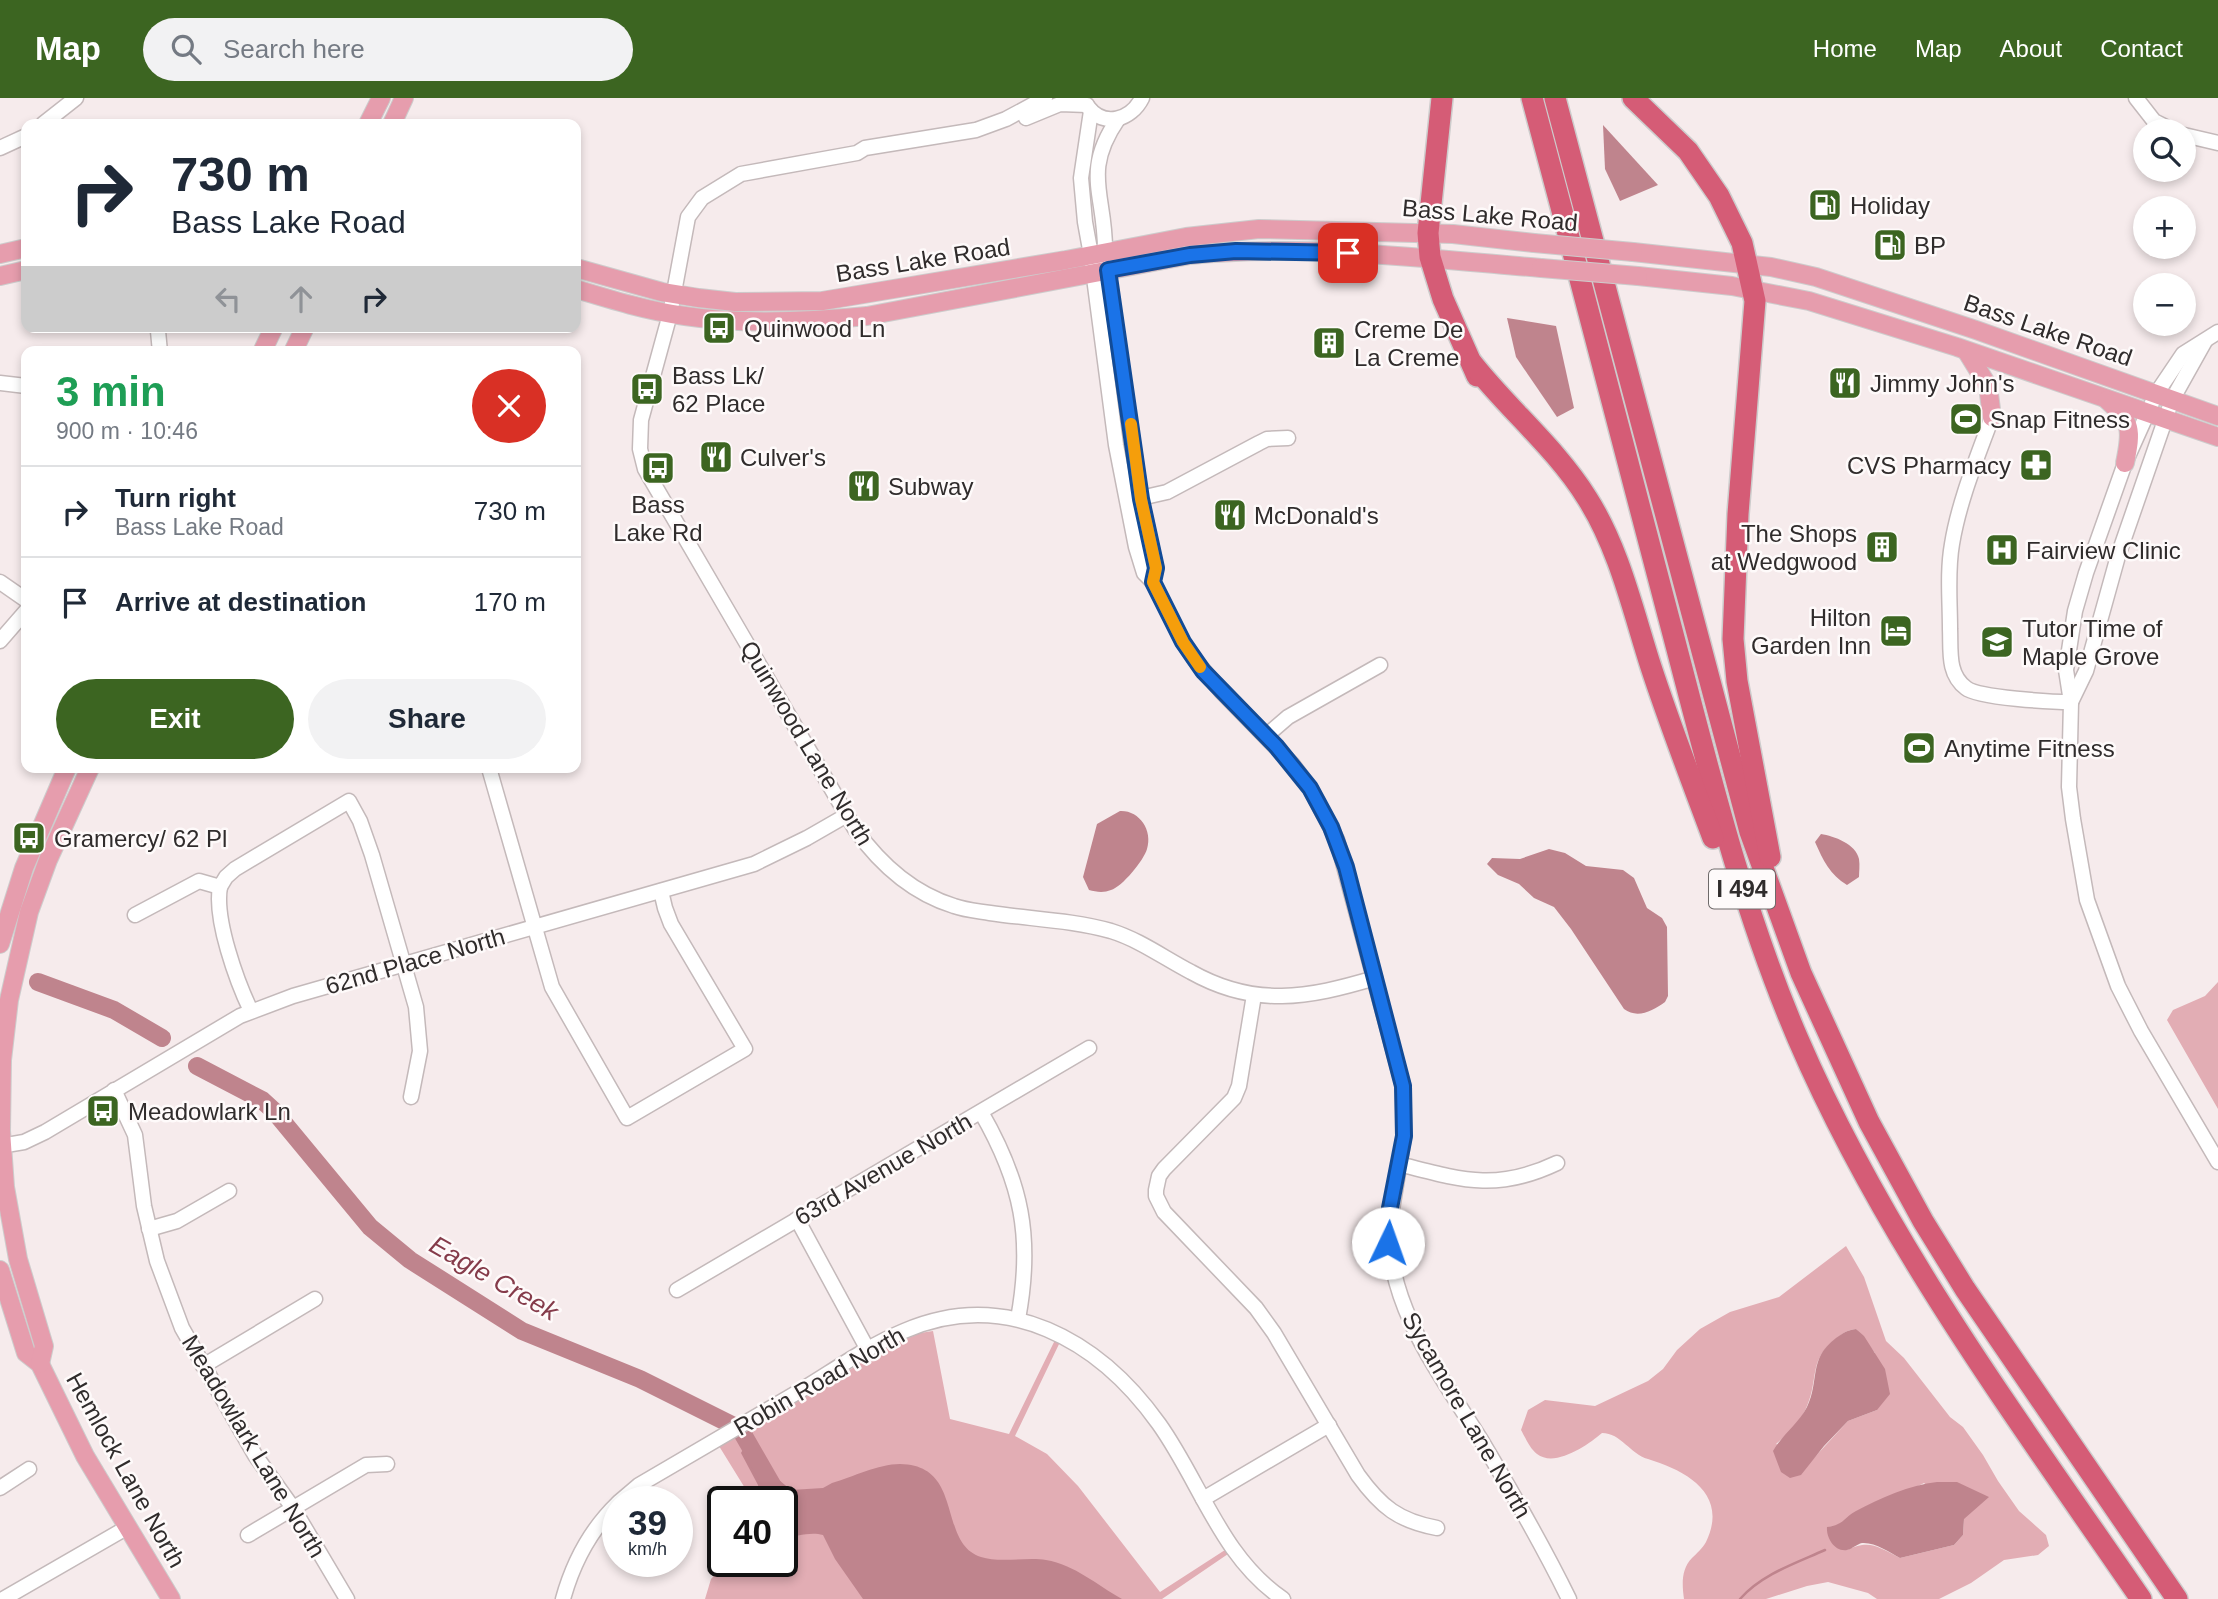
<!DOCTYPE html>
<meta charset="utf-8">
<style>
:root{--surface:#fff;--page:#f2f2f3;--text:#1f2937;--muted:#747a83;--line:#e0e1e3;--accent:#3c6521}
body{margin:0;font-family:Helvetica,sans-serif;background:var(--page);color:var(--text);height:100vh;display:flex;flex-direction:column;font-size:26px;white-space:nowrap}
*{box-sizing:border-box;margin:0}
p{font-size:23px;color:var(--muted)}
.icon{flex:none;width:38px;height:38px;fill:none;stroke:currentColor;stroke-width:2;stroke-linecap:round;stroke-linejoin:round}
.map{position:relative;flex:1;overflow:hidden}
.side{position:absolute;left:21px;top:248px;width:560px;height:427px;display:flex;flex-direction:column;background:var(--surface);border-radius:14px;box-shadow:0 4px 10px #0003}
.side>*{flex:none}
.guide{position:absolute;left:21px;top:21px;width:560px;height:214px;border-radius:14px;box-shadow:0 4px 10px #0003;background:#fff;color:var(--text);overflow:hidden}
.controls{position:absolute;left:2133px;top:21px;display:grid;gap:14px}
.controls a{display:grid;place-items:center;width:63px;height:63px;border-radius:50%;background:var(--surface);box-shadow:0 4px 10px #0003;font-size:35px}
.speed{position:absolute;left:602px;top:1388px;display:flex;gap:14px;font-size:35px;font-weight:700;text-align:center}
.speed>*{display:grid;place-content:center;width:91px;height:91px;border-radius:50%;background:var(--surface);box-shadow:0 4px 10px #0003;line-height:1}
.speed small{font-size:18px;font-weight:400}
.speed .limit{border:4px solid #111;border-radius:10px;background:#fff;color:#111}
.pin{position:absolute;display:grid;place-items:center;width:60px;height:60px;color:#fff;margin:-30px;border-radius:14px;box-shadow:0 4px 10px #0006}
.me{position:absolute;width:77px;margin:-38px;rotate:3deg;stroke-linejoin:round;filter:drop-shadow(0 0 5px #0008)}
.turn{display:flex;align-items:center;gap:24px;height:147px;padding:0 35px;font-size:32px}
.turn .icon{width:91px;height:91px;stroke-width:2.5}
.turn b{display:block;font-size:49px;line-height:60px}
.lanes{display:flex;align-items:center;height:66px;padding:0 35px;background:#0003;justify-content:center;gap:35px;direction:ltr}
.lanes .off{opacity:.35}
.round{display:grid;place-items:center;flex:none;width:74px;height:74px;border-radius:37px;background:var(--page)}
.overview{display:flex;align-items:center;justify-content:space-between;height:119px;padding:0 35px}
h1{font-size:42px;font-weight:700;line-height:52px;color:#1e9e55}
.cta{display:flex;gap:14px;margin-top:auto;padding:14px 35px}
.cta a{flex:1;height:80px;border-radius:42px;background:var(--accent);color:#fff;font-size:28px;font-weight:700;line-height:80px;text-align:center}
.cta a+a{background:var(--page);color:var(--text)}
ul{padding:0;list-style:none}
li{display:flex;align-items:center;gap:21px;height:91px;padding:0 35px;border-top:2px solid var(--line)}
li div{flex:1}
li b{display:block;font-size:26px}
li em{font-style:normal}
header{display:flex;align-items:center;gap:42px;box-sizing:border-box;height:98px;padding:0 35px;background:var(--accent);color:#fff}
header strong{font-size:33px}
nav{display:flex;gap:38px;margin-inline-start:auto;font-size:24px}
.search{width:490px;height:63px;background:var(--page);display:flex;align-items:center;gap:18px;box-sizing:border-box;padding:0 24px;border-radius:38px;color:var(--muted);font-size:26px}
.map>svg:first-child{display:block}
.green{fill:#e2adb4;fill-rule:evenodd}
.water{fill:#bf848d}
.lines{fill:none;stroke-linecap:round;stroke-linejoin:round}
.stream{stroke:#bf848d;stroke-width:2.5}
.river{stroke:#bf848d;stroke-width:18}
.minor-casing{stroke:#c4b9ba;stroke-width:17}
.major-casing{stroke:#cdcccc;stroke-width:20}
.highway-casing{stroke:#cdcccc;stroke-width:24}
.minor{stroke:#fff;stroke-width:14}
.major{stroke:#e69dad;stroke-width:18}
.highway{stroke:#d55c76;stroke-width:21}
.major-bridge-casing{stroke:#cdcccc;stroke-width:20;stroke-linecap:butt}
.major-bridge{stroke:#e69dad;stroke-width:18}
.route-casing{stroke:#114b97;stroke-width:18}
.route{stroke:#1a73e8;stroke-width:12}
.slow{stroke:#f59e0b;stroke-width:12}
.labels{text-anchor:middle;dominant-baseline:central;stroke-width:5;stroke-linejoin:round;paint-order:stroke}
.shield{fill:#fefafa;stroke:#6e6a6a;stroke-width:2}
.shield-label{font-size:23px;font-weight:bold;fill:#302c2c}
.poi-label{font-size:24px;fill:#302c2c;stroke:#fefafa;text-anchor:start}
.street-label{font-size:24px;fill:#302c2c;stroke:#fefafa}
.water-label{font-size:26px;font-style:italic;fill:#853b4a;stroke:#fefafa}
</style>
<header>
<strong>Map</strong>
<div class="search"><svg class="icon" aria-label="search" viewBox="0 0 24 24"><circle cx="10" cy="10" r="6"/><path d="M15 15l6 6"/></svg>Search here</div>
<nav><a>Home</a><a>Map</a><a>About</a><a>Contact</a></nav>
</header>
<div class="map">
<svg width="2218" height="1501" viewBox="0 0 2218 1501">
<rect width="100%" height="100%" fill="#f6ebec"/>
<g class="green">
<path d="M2218,884V1011L2167,922L2173,912L2205,898Z"/>
<path d="M1846,1148L1864,1179L1886,1243L1904,1260L1950,1319L1963,1329L1983,1357L1998,1383L2019,1413L2046,1437L2049,1448L2038,1457L2004,1462L1971,1485L1939,1501H1877L1868,1495L1828,1484L1807,1488L1766,1501H1684C1682,1487 1681,1471 1692,1460C1697,1455 1702,1451 1706,1444C1729,1396 1687,1373 1648,1361C1630,1356 1621,1335 1602,1335C1588,1347 1555,1370 1537,1356C1530,1351 1525,1339 1521,1332L1528,1312L1545,1302L1595,1308L1648,1283L1663,1271L1677,1252L1700,1231L1730,1214L1779,1199ZM1856,1231L1875,1255L1877,1312L1848,1323L1813,1361L1776,1346C1789,1335 1801,1323 1807,1308C1819,1280 1808,1261 1837,1240C1843,1235 1847,1232 1856,1231ZM1924,1385L1964,1421L1963,1437L1954,1447L1900,1460C1878,1449 1870,1441 1847,1452L1828,1429L1840,1428Z"/>
<path d="M933,1233L950,1321L1009,1336L1055,1242L1060,1244L1015,1338L1047,1356L1078,1388L1160,1494L1225,1452L1228,1456L1162,1501H705L711,1481L728,1463H782V1404L751,1403L748,1395L719,1348L892,1247L920,1235Z"/>
</g>
<g class="water">
<path d="M1603,27L1658,87L1620,103L1605,71Z"/>
<path d="M1507,220L1556,228L1574,310L1557,319L1516,259Z"/>
<path d="M1120,713C1139,712 1153,732 1147,751C1144,762 1122,789 1111,792C1104,795 1096,794 1089,792L1083,779L1097,726Z"/>
<path d="M1821,736C1834,738 1856,746 1859,761C1860,767 1859,774 1859,779L1847,787C1830,777 1823,762 1815,744Z"/>
<path d="M1549,751L1565,755L1586,768L1623,772L1634,780L1647,810L1662,820L1667,829L1668,898L1665,904C1653,913 1637,921 1624,911L1571,831L1554,809L1534,800L1519,786L1498,777L1487,766L1492,760L1520,761Z"/>
<path d="M1856,1231L1864,1238L1885,1271L1890,1296L1877,1312L1848,1323L1824,1348L1801,1377L1790,1380L1781,1374L1773,1353C1782,1337 1798,1326 1807,1309C1820,1282 1808,1261 1836,1240C1843,1235 1847,1232 1856,1231Z"/>
<path d="M747,1344L758,1349L773,1377L791,1392L823,1390L832,1385C853,1379 878,1366 900,1366C965,1367 937,1445 981,1459C998,1465 1028,1459 1046,1462C1075,1467 1097,1487 1122,1501H863L835,1461L823,1437C810,1433 797,1439 782,1439V1404L761,1403L758,1387L741,1355Z"/>
<path d="M1937,1384H1957L1989,1399L1964,1421L1963,1437L1954,1447L1900,1460C1889,1454 1875,1444 1862,1445C1857,1446 1852,1451 1847,1452C1834,1454 1826,1439 1827,1429C1844,1427 1843,1420 1856,1413C1880,1400 1910,1387 1937,1384Z"/>
</g>
<g class="lines">
<path class="stream" d="M1740,1501C1762,1476 1796,1465 1825,1452"/>
<g class="river">
<path d="M38,884L114,912L162,940"/>
<path d="M197,968L262,1002L274,1013L370,1129L410,1162L522,1233L640,1281L740,1331L782,1404"/>
</g>
<defs>
<g id="minor">
<path d="M1045,0L1006,21L976,32L865,50L857,55L741,76L702,100L688,119L670,216L641,322L640,351L645,371L855,731C880,766 912,795 954,808C965,812 978,813 990,815C1030,821 1072,822 1111,833C1140,842 1164,860 1191,874C1255,910 1308,900 1375,880"/>
<path d="M2136,0L2154,23L2174,33"/>
<path d="M1088,9C1104,30 1131,22 1142,0"/>
<path d="M1091,13L1081,80L1085,124L1091,157L1116,347L1136,449L1144,475L1153,484L1183,544L1195,562L1221,593L1293,667L1310,690L1337,742L1403,988L1404,1038L1389,1130C1388,1210 1441,1277 1481,1342C1512,1394 1542,1446 1569,1501"/>
<path d="M1026,20L1060,6L1087,7"/>
<path d="M1118,21C1081,75 1106,97 1105,154L1141,401L1156,470L1153,484"/>
<path d="M43,26L76,0"/>
<path d="M2184,37L2218,45"/>
<path d="M0,50L26,38"/>
<path d="M158,233L160,254"/>
<path d="M2218,234L2183,256L2156,296L2125,365L2086,475L2075,513L2066,572L2071,604L2069,689L2073,721L2087,802L2118,888L2141,933L2218,1064"/>
<path d="M0,285L26,288"/>
<path d="M1992,319C1977,360 1959,403 1952,446C1947,474 1950,503 1950,531C1951,552 1947,576 1966,590C1978,600 2053,604 2071,604"/>
<path d="M1132,402L1167,394L1259,345L1267,341L1288,340"/>
<path d="M0,484L26,502"/>
<path d="M0,543L26,513"/>
<path d="M2071,604L2086,573L2118,458L2172,302L2205,243"/>
<path d="M1266,638L1288,619L1380,567"/>
<path d="M489,670L552,889L627,1020L745,951L671,826L665,810L661,793"/>
<path d="M220,789C214,821 237,884 251,913"/>
<path d="M135,817L199,783L220,789L226,779L235,771L349,703L360,723L372,757L416,909L420,953L411,999"/>
<path d="M1254,897L1239,988L1234,1000L1164,1071L1159,1078L1156,1092V1098L1164,1114L1256,1210L1274,1235L1358,1377C1381,1409 1399,1423 1437,1430"/>
<path d="M114,992L135,1037L144,1108L157,1163L182,1230L255,1357L293,1410L347,1501"/>
<path d="M981,1014C1022,1085 1033,1140 1018,1221"/>
<path d="M0,1048L24,1044L45,1034L240,918L293,898L754,766L807,740L847,717"/>
<path d="M1399,1066C1461,1082 1496,1094 1557,1065"/>
<path d="M797,1121L868,1252"/>
<path d="M149,1131L177,1123L229,1093"/>
<path d="M677,1192L1089,950"/>
<path d="M203,1268L315,1201"/>
<path d="M0,1390L29,1371"/>
<path d="M1203,1401L1329,1327"/>
<path d="M619,1404L639,1387C693,1355 748,1323 803,1291C836,1271 868,1248 904,1233C1006,1189 1099,1242 1159,1326C1201,1385 1221,1459 1283,1501"/>
<path d="M248,1437L366,1367L387,1366"/>
<path d="M3,1501L128,1429"/>
<path d="M563,1501C573,1465 591,1431 618,1405"/>
</g>
<g id="major">
<path d="M368,26L381,0"/>
<path d="M392,26L404,0"/>
<path d="M1633,154L1771,169L1816,179L1976,232L2218,318"/>
<path d="M0,156L26,150"/>
<path d="M576,170L662,194L699,200L735,204L822,203L1066,162L1186,139L1259,131L1453,136L1534,145"/>
<path d="M0,178L26,172"/>
<path d="M1638,178L1732,188L1809,203L1957,249L2218,339"/>
<path d="M576,191C612,202 648,213 685,218C744,227 807,224 867,218L1190,157C1307,146 1424,160 1541,170"/>
<path d="M262,254L274,229"/>
<path d="M293,254L305,229"/>
<path d="M1967,254L1988,288L1992,319"/>
<path d="M2107,302C2132,324 2132,332 2125,365"/>
<path d="M0,846L24,770L67,670"/>
<path d="M0,1172L26,1255L40,1266L85,1358L171,1501"/>
<path d="M40,1266L44,1248L18,1161L5,1089L1,1033L2,962L9,902L29,814L48,762L90,670"/>
</g>
<g id="highway">
<path d="M1442,0L1428,135L1430,159L1443,201L1477,278"/>
<path d="M1532,0C1578,172 1623,344 1668,517C1706,660 1739,804 1798,941C1885,1143 2017,1320 2141,1501"/>
<path d="M1555,0L1750,734L1801,875L1869,1024L1923,1123L1965,1191L2177,1501"/>
<path d="M1633,0L1688,53L1719,98L1742,145L1755,203L1738,416L1733,541L1737,583L1770,759"/>
<path d="M1472,265C1508,311 1556,350 1587,400C1619,450 1633,513 1651,569C1670,627 1692,684 1713,740"/>
</g>
</defs>
<use href="#minor" class="minor-casing"/>
<use href="#major" class="major-casing"/>
<use href="#highway" class="highway-casing"/>
<use href="#minor" class="minor"/>
<use href="#major" class="major"/>
<use href="#highway" class="highway"/>
<defs>
<g id="major-bridge">
<path d="M1534,145L1633,154"/>
<path d="M1541,170L1638,178"/>
</g>
</defs>
<use href="#major-bridge" class="major-bridge-casing"/>
<use href="#major-bridge" class="major-bridge"/>
</g>
<g class="lines">
<defs>
<path id="route" d="M1348,155L1236,153L1190,157L1108,172L1141,401L1156,470L1153,484L1183,544L1203,573L1276,648L1310,690L1331,729L1346,769L1403,988L1404,1038L1390,1110L1388,1145"/>
</defs>
<use href="#route" class="route-casing"/>
<use href="#route" class="route"/>
<path class="slow" d="M1131,326L1141,401L1156,470L1153,484L1183,544L1200,569"/>
</g>
<defs>
<symbol id="fuel-square" viewBox="-11 -11 22 22"><rect x="-9" y="-9" width="18" height="18" rx="4" fill="#3c6521" stroke="#fefafa"/><path d="M-5.5-6h7V0h2V4h1.3V-2.5L3-4.5l.8-.8L6-3V5H2.5V1h-1V6h-7ZM-4.2-4.7v3.2H.2V-4.7Z" fill="#fff"/></symbol>
<symbol id="bus-square" viewBox="-11 -11 22 22"><rect x="-9" y="-9" width="18" height="18" rx="4" fill="#3c6521" stroke="#fefafa"/><path d="M-5-6H5V4H4V6H2V4H-2V6H-4V4H-5ZM-3.5-4V0h7V-4ZM-3.5 1.2v1.5H-2V1.2ZM2 1.2v1.5H3.5V1.2Z" fill="#fff"/></symbol>
<symbol id="building-square" viewBox="-11 -11 22 22"><rect x="-9" y="-9" width="18" height="18" rx="4" fill="#3c6521" stroke="#fefafa"/><path d="M-4-6H4V6H1V3H-1V6H-4ZM-2.5-4.3h1.7v1.8h-1.7ZM.8-4.3h1.7v1.8H.8ZM-2.5-1h1.7V.8h-1.7ZM.8-1h1.7V.8H.8Z" fill="#fff"/></symbol>
<symbol id="restaurant-square" viewBox="-11 -11 22 22"><rect x="-9" y="-9" width="18" height="18" rx="4" fill="#3c6521" stroke="#fefafa"/><path d="M-5-6h1v4h1v-4h1v4h1v-4h1v5L-1.5 .5V6h-2V.5L-5-1ZM5-6V6H3V1.5H1.5Q1.5-4 5-6Z" fill="#fff"/></symbol>
<symbol id="stadium-square" viewBox="-11 -11 22 22"><rect x="-9" y="-9" width="18" height="18" rx="4" fill="#3c6521" stroke="#fefafa"/><path d="M0-5a6.5 5 0 1 0 0 10a6.5 5 0 1 0 0-10ZM-3.5-1.8h7v3.6h-7Z" fill="#fff"/></symbol>
<symbol id="pharmacy-square" viewBox="-11 -11 22 22"><rect x="-9" y="-9" width="18" height="18" rx="4" fill="#3c6521" stroke="#fefafa"/><path d="M-2-6h4v4h4v4h-4v4h-4v-4h-4v-4h4Z" fill="#fff"/></symbol>
<symbol id="hospital-square" viewBox="-11 -11 22 22"><rect x="-9" y="-9" width="18" height="18" rx="4" fill="#3c6521" stroke="#fefafa"/><path d="M-5-5h3v3.5h4V-5h3V5h-3V1.5h-4V5h-3Z" fill="#fff"/></symbol>
<symbol id="hotel-square" viewBox="-11 -11 22 22"><rect x="-9" y="-9" width="18" height="18" rx="4" fill="#3c6521" stroke="#fefafa"/><path d="M-6-4.5h1.5V1H6V5H4.5V3h-9V5H-6ZM-4 0a1.8 1.8 0 1 1 3.6 0ZM.5 0V-2.5h3Q6-2.5 6 0Z" fill="#fff"/></symbol>
<symbol id="school-square" viewBox="-11 -11 22 22"><rect x="-9" y="-9" width="18" height="18" rx="4" fill="#3c6521" stroke="#fefafa"/><path d="M0-5L7-2L0 1L-7-2ZM-4 1L0 2.5L4 1V4Q0 6-4 4Z" fill="#fff"/></symbol>
</defs>
<g fill-rule="evenodd">
<use href="#fuel-square" x="1806" y="88" width="38" height="38"/>
<use href="#fuel-square" x="1871" y="128" width="38" height="38"/>
<use href="#bus-square" x="700" y="211" width="38" height="38"/>
<use href="#building-square" x="1310" y="226" width="38" height="38"/>
<use href="#restaurant-square" x="1826" y="266" width="38" height="38"/>
<use href="#bus-square" x="628" y="272" width="38" height="38"/>
<use href="#stadium-square" x="1947" y="302" width="38" height="38"/>
<use href="#restaurant-square" x="697" y="340" width="38" height="38"/>
<use href="#pharmacy-square" x="2017" y="348" width="38" height="38"/>
<use href="#bus-square" x="639" y="351" width="38" height="38"/>
<use href="#restaurant-square" x="845" y="369" width="38" height="38"/>
<use href="#restaurant-square" x="1211" y="398" width="38" height="38"/>
<use href="#building-square" x="1863" y="430" width="38" height="38"/>
<use href="#hospital-square" x="1983" y="433" width="38" height="38"/>
<use href="#hotel-square" x="1877" y="514" width="38" height="38"/>
<use href="#school-square" x="1978" y="525" width="38" height="38"/>
<use href="#stadium-square" x="1900" y="631" width="38" height="38"/>
<use href="#bus-square" x="10" y="721" width="38" height="38"/>
<use href="#bus-square" x="84" y="994" width="38" height="38"/>
</g>
<g class="labels">
<rect class="shield" x="1709" y="771.5" width="66" height="39" rx="5"/>
<g class="shield-label">
<text x="1742" y="791">I 494</text>
</g>
<g class="poi-label">
<text x="1850" y="107">Holiday</text>
<text x="1914" y="147">BP</text>
<text x="744" y="230">Quinwood Ln</text>
<text x="1354" y="231">Creme De<tspan x="1354" dy="28">La Creme</tspan></text>
<text x="672" y="277">Bass Lk/<tspan x="672" dy="28">62 Place</tspan></text>
<text x="1870" y="285">Jimmy John's</text>
<text x="1990" y="321">Snap Fitness</text>
<text x="740" y="359">Culver's</text>
<text x="2011" y="367" text-anchor="end">CVS Pharmacy</text>
<text x="888" y="388">Subway</text>
<text x="658" y="406" text-anchor="middle">Bass<tspan x="658" dy="28">Lake Rd</tspan></text>
<text x="1254" y="417">McDonald's</text>
<text x="1857" y="435" text-anchor="end">The Shops<tspan x="1857" dy="28">at Wedgwood</tspan></text>
<text x="2026" y="452">Fairview Clinic</text>
<text x="1871" y="519" text-anchor="end">Hilton<tspan x="1871" dy="28">Garden Inn</tspan></text>
<text x="2022" y="530">Tutor Time of<tspan x="2022" dy="28">Maple Grove</tspan></text>
<text x="1944" y="650">Anytime Fitness</text>
<text x="54" y="740">Gramercy/ 62 Pl</text>
<text x="128" y="1013">Meadowlark Ln</text>
</g>
<g class="street-label">
<text transform="translate(1490 117) rotate(5)">Bass Lake Road</text>
<text transform="translate(923 162) rotate(-9)">Bass Lake Road</text>
<text transform="translate(2048 232) rotate(19)">Bass Lake Road</text>
<text transform="translate(807 645) rotate(59)">Quinwood Lane North</text>
<text transform="translate(415 863) rotate(-16)">62nd Place North</text>
<text transform="translate(883 1071) rotate(-30)">63rd Avenue North</text>
<text transform="translate(819 1283) rotate(-30)">Robin Road North</text>
<text transform="translate(1467 1317) rotate(60)">Sycamore Lane North</text>
<text transform="translate(254 1348) rotate(59)">Meadowlark Lane North</text>
<text transform="translate(126 1372) rotate(61)">Hemlock Lane North</text>
</g>
<g class="water-label">
<text transform="translate(494 1180) rotate(30)">Eagle Creek</text>
</g>
</g>
</svg>
<div class="controls">
<a><svg class="icon" aria-label="search" viewBox="0 0 24 24"><circle cx="10" cy="10" r="6"/><path d="M15 15l6 6"/></svg></a>
<a>+</a>
<a>−</a>
</div>
<div class="speed"><div>39<small>km/h</small></div><div class="limit">40</div></div>
<div class="pin" style="left:1348px;top:155px;background:#d93025"><svg class="icon" aria-label="arrive" viewBox="0 0 24 24"><path d="M6 21V4h12l-3 4 3 4H6"/></svg></div>
<svg class="me" style="left:1388px;top:1145px" viewBox="-20 -20 40 40"><circle r="19" fill="#fff"/><path d="M0-13L10 11 0 6-10 11z" fill="#1a73e8"/></svg>
<div class="guide">
<div class="turn"><svg class="icon" aria-label="right" viewBox="0 0 24 24"><path d="M7 20v-9h11M14 6l5 5-5 5"/></svg><div><b>730 m</b>Bass Lake Road</div></div>
<div class="lanes"><svg class="icon off" aria-label="left" viewBox="0 0 24 24"><path d="M17 20v-9H6M10 6l-5 5 5 5"/></svg><svg class="icon off" aria-label="ahead" viewBox="0 0 24 24"><path d="M12 20V5M6 11l6-6 6 6"/></svg><svg class="icon" aria-label="right" viewBox="0 0 24 24"><path d="M7 20v-9h11M14 6l5 5-5 5"/></svg></div>
</div>
<section class="side">
<div class="overview"><div><h1>3 min</h1><p>900 m · 10:46</p></div><a class="round" style="background:#d93025;color:#fff"><svg class="icon" aria-label="close" viewBox="0 0 24 24"><path d="M6 6l12 12M18 6L6 18"/></svg></a></div>
<ul>
<li><svg class="icon" aria-label="right" viewBox="0 0 24 24"><path d="M7 20v-9h11M14 6l5 5-5 5"/></svg><div><b>Turn right</b><p>Bass Lake Road</p></div><em>730 m</em></li>
<li><svg class="icon" aria-label="arrive" viewBox="0 0 24 24"><path d="M6 21V4h12l-3 4 3 4H6"/></svg><div><b>Arrive at destination</b></div><em>170 m</em></li>
</ul>
<div class="cta"><a>Exit</a><a>Share</a></div>
</section>
</div>
